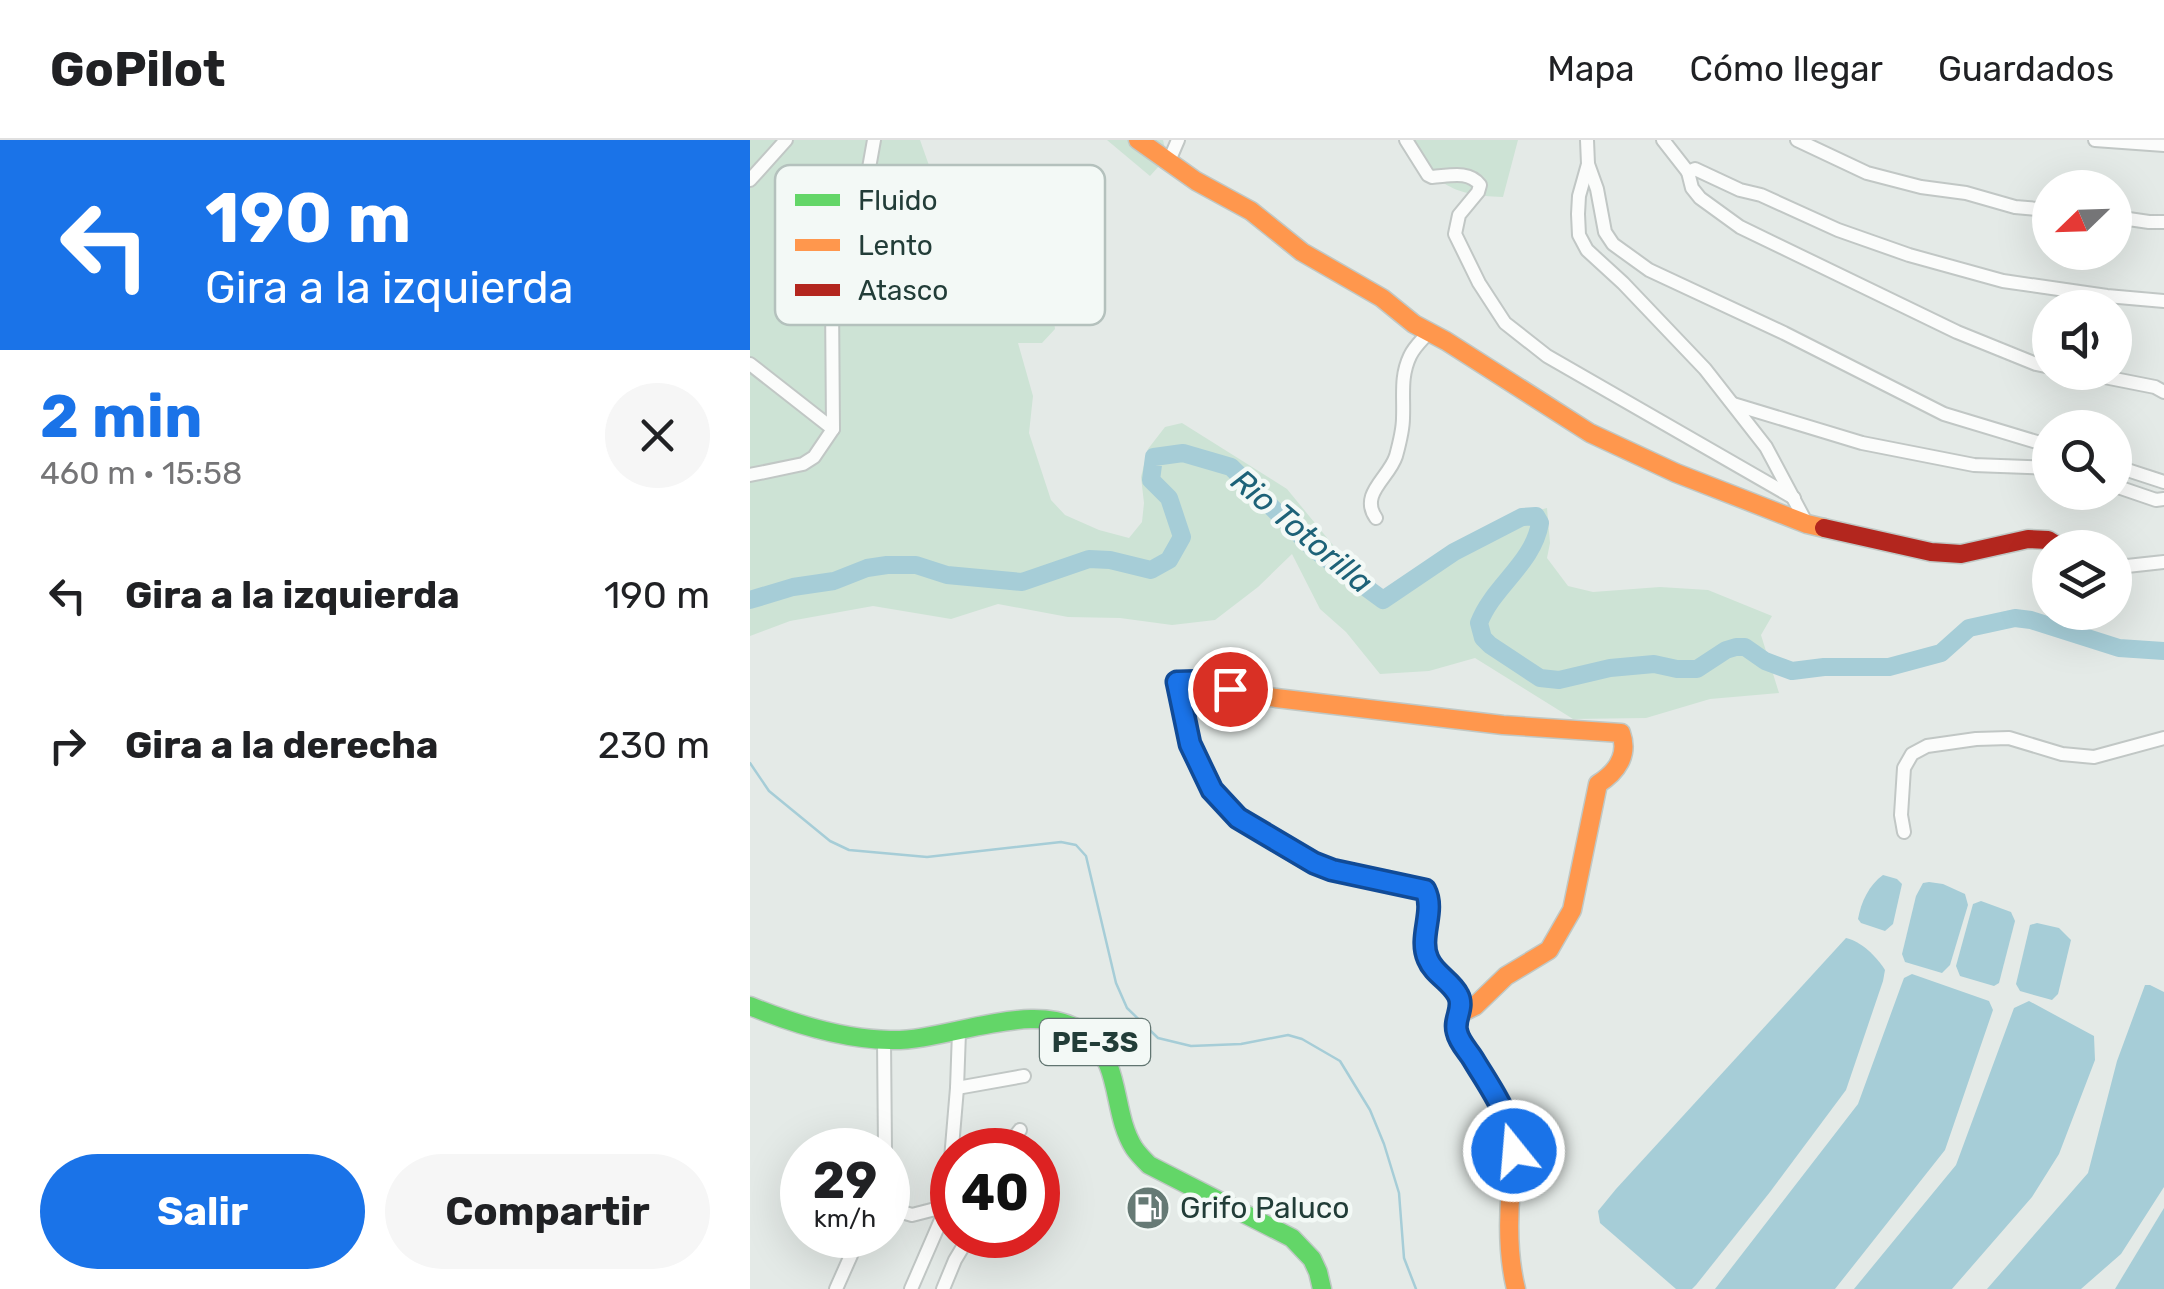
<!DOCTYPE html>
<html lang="es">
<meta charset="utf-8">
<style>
:root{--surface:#fff;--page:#f6f6f6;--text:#202124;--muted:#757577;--line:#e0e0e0;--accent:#1a73e8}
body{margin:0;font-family:Rubik,sans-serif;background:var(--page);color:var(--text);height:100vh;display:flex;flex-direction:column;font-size:38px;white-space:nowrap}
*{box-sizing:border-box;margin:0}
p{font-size:32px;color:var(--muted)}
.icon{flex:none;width:55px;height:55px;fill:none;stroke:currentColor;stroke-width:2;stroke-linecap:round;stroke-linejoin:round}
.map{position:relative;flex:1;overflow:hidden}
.details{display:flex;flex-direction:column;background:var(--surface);width:750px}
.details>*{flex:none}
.banner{background:#1a73e8;color:#fff;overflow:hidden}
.needle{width:65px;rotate:247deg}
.controls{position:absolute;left:1282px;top:30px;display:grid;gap:20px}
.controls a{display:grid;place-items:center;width:100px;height:100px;border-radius:50%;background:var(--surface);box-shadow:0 10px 40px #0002;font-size:50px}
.speed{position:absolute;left:30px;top:988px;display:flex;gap:20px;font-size:50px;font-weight:700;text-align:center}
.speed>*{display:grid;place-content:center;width:130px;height:130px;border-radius:50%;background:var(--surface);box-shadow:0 10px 40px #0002;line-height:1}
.speed small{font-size:25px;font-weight:400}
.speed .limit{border:15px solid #d22;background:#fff;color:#111}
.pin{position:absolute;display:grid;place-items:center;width:85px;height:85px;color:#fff;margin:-42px;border:5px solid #fff;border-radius:50%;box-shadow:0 2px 10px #0007}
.me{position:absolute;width:110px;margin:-55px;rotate:343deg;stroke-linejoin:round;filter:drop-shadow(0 0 8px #0008)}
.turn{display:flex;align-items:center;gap:35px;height:210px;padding:0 40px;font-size:45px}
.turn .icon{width:130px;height:130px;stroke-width:2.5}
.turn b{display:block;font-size:70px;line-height:85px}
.round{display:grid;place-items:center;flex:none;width:105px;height:105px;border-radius:52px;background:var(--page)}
.head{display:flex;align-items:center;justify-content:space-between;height:170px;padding:0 40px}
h1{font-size:60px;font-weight:700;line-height:75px;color:var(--accent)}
.action{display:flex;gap:20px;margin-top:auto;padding:20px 40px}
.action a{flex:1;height:115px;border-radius:60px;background:var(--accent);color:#fff;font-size:40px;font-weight:700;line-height:115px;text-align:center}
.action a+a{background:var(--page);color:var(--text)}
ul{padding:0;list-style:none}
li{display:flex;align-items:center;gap:30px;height:150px;padding:0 40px}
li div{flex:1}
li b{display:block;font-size:38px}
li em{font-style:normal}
header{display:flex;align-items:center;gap:60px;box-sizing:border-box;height:140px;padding:0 50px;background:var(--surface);border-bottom:2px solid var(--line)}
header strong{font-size:48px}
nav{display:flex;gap:55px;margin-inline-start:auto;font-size:35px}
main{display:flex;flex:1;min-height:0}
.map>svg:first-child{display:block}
.green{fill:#cde3d5}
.water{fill:#a6cdd7}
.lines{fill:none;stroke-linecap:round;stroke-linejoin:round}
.stream{stroke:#a6cdd7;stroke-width:2.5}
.river{stroke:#a6cdd7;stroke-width:18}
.street-casing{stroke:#c1c7c5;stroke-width:16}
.fast-casing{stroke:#c0c8c5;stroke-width:21}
.slow-casing{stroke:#c0c8c5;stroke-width:21}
.jam-casing{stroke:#c0c8c5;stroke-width:21}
.street{stroke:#fbfcfb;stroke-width:12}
.fast{stroke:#63d668;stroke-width:18}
.slow{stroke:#ff974d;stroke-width:18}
.jam{stroke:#b3261e;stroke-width:18}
.route-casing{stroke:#114b97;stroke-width:25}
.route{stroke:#1a73e8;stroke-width:18}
.labels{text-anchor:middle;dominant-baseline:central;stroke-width:9;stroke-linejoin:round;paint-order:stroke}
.shield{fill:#f3f9f6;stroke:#617571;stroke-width:2.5}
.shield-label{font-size:28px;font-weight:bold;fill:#223d38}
.poi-label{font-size:30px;fill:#223d38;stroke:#f3f9f6;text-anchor:start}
.water-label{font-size:32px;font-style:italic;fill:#1d6278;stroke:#f3f9f6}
.key{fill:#f3f9f6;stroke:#b4c1bd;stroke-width:2.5}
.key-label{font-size:28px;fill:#223d38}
</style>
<header>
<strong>GoPilot</strong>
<nav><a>Mapa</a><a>Cómo llegar</a><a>Guardados</a></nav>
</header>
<main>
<section class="details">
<div class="banner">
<div class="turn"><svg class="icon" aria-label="left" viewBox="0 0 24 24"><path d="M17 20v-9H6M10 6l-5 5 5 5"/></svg><div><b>190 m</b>Gira a la izquierda</div></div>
</div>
<div class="head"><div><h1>2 min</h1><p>460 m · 15:58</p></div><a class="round"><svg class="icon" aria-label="close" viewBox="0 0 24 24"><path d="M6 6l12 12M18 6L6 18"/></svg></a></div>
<ul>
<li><svg class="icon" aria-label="left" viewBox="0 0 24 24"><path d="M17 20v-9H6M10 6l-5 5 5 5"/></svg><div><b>Gira a la izquierda</b></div><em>190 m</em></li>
<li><svg class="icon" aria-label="right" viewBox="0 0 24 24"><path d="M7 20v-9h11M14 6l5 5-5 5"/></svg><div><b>Gira a la derecha</b></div><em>230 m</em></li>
</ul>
<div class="action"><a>Salir</a><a>Compartir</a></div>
</section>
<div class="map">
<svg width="1414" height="1149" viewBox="0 0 1414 1149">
<rect width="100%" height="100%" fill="#e4eae7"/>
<g class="green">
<path d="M0,0H170L193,65L215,70L237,90L249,122L270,164L277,169L303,173L305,189L292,203H268L283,256L279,293L301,360L315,375L349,390L379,398L392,382L394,363L391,337L398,309L415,287L432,283L537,349L614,443L634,455C676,443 678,423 709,401C735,384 768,376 797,368L800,403L797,418L818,446L843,452L910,447L958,450L1022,476L1011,495L1029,553L960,559L896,578L823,579L725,518L679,531L630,534L596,492L570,469L542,414L508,447L465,480L422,485L370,478L318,477L248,464L201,479L123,466L40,481L0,496Z"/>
<path d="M357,0H413L417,17L400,36Z"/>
<path d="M654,0H768L753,57C697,55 688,43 654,0Z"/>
</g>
<g class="water">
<path d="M1133,735L1147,739L1152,744L1143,784L1135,791L1111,783L1108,779C1111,762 1119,745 1133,735Z"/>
<path d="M1179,742L1193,744L1215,754L1218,765L1200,825L1192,833L1155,822L1152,814L1166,756L1173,743Z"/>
<path d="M1231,761L1261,772L1265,781L1249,843L1244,846L1210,836L1206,826L1223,764Z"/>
<path d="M1287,783L1309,788L1321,800L1308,854L1302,860L1270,851L1266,844L1280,785Z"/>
<path d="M1096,798C1111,801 1127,817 1135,830L1133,841L1096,950L1020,1052L946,1145L942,1149H926L850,1083L848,1071L866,1049Z"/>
<path d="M1162,834L1239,861L1243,870L1195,1010L1085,1149H965L1108,964L1151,846L1154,838Z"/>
<path d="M1395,845H1400L1414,852V1047L1371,1114L1331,1149H1237L1338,1033L1367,921Z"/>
<path d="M1279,861L1344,896L1345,920L1309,1014L1282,1057L1202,1149H1104L1206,1025L1264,868Z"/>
<path d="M1414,1068V1149H1365Z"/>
</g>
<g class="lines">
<path class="stream" d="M0,623L19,651L80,701L99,710L177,717L311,702L326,705L336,716L366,843L377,868L408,898L441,906L491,904L538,895L552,899L590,921L620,970L634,1004L649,1053L654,1118L666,1149"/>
<path class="river" d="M0,460L43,447L84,441L117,428L137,425H166L197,435L272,442L339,419L360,420L401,430L419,420L432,397L419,358L401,340L404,317L433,313L481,327L565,410L633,460L704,412L772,377L786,376L790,383C783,424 743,446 729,483L733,498L740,505L790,538L809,540L860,528L904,524L927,529H947L976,510L986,507H995L1015,521L1042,531L1074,527H1139L1191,513L1219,488L1265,478L1281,480L1369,508L1414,511"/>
<defs>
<g id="street">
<path d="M656,0L678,35L682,37C699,36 719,30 730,45L728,52L709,75L705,94L729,143L755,183L797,216L1044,358"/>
<path d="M837,0L838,24L829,56L828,74L829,95L837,110L873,143L955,229L1016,307L1057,384"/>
<path d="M913,0L938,32"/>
<path d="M1047,0L1117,33L1171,47L1216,53L1265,67L1300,70"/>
<path d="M1345,0L1414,5"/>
<path d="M419,21L428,0"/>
<path d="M838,24L847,49L855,92L863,104L899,130L1034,193L1194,274L1300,306"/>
<path d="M0,40L36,0"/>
<path d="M1365,77L1399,82H1414"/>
<path d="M0,224L83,289"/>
<path d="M1300,227L1286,224L1207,192L990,87L950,58L942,48L938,32L945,29L990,50L1011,55L1088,90L1159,115L1253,141L1357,156L1414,161"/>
<path d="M1329,232L1405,247L1414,252"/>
<path d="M983,264L1112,303L1224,325L1300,328"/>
<path d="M1365,326L1414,342"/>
<path d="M0,335L53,324L64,317L83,289L82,161L66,115V99L103,60L119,28L124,0"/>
<path d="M1365,346L1406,360L1414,359"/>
<path d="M626,378C609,354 639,338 646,316C649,305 653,290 653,278C654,256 650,237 660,216C664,207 672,200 679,192"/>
<path d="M1365,424L1377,426L1414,422"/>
<path d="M1154,692L1151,675L1154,628L1162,614L1177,606L1226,599L1259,598L1312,614L1344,617L1414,598"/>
<path d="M134,901L135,1010"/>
<path d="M207,948L274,936"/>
<path d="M254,1010L270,990"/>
<path d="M138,1068L162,1075L197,1066"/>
<path d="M86,1149L110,1095"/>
<path d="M161,1149L197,1066L207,948L209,892"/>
<path d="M193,1149L205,1120L220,1095"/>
</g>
<g id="fast">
<path d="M495,552L454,541L427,542C435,579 440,620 463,651C483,678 552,722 584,731C614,739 645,744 675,750C683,772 671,792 676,814C681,835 711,842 711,865C711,873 708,881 707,889"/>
<path d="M0,866C44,884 92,899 140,900C199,902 292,854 339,897C372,926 362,973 384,1008C388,1014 394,1020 399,1025L542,1098L562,1119L568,1132L572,1149"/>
</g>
<g id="slow">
<path d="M388,0L446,41L501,71L552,112L632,158L664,184L696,201L840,293L926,333L1057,384L1074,388"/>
<path d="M495,552L526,558L753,585L871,593C879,615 867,632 848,644L822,770L799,810L756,836L725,866L709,874"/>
<path d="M707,889C719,922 752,949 760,985C764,1006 763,1026 761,1047C758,1080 758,1117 766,1149"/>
</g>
<path id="jam" d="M1074,388L1181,412L1211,414L1278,399L1298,400L1311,408"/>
</defs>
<use href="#street" class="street-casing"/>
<use href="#fast" class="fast-casing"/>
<use href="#slow" class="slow-casing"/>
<use href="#jam" class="jam-casing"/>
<use href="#street" class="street"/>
<use href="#fast" class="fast"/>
<use href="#slow" class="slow"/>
<use href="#jam" class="jam"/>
</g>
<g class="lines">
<defs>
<path id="route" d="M480,549C462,540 447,541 427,542L440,604L462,650L488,678L564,723L582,730L675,750C686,771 668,797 678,819C684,834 701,841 708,855C715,868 703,879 707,892C709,902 718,911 723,919C741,949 761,975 764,1011"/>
</defs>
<use href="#route" class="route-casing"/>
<use href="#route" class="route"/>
</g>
<defs>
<symbol id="fuel-disc" viewBox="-11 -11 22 22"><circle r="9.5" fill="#667a75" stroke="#f3f9f6"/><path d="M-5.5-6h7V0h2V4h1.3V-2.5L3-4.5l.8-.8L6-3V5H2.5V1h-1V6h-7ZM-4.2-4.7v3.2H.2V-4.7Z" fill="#fff"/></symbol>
</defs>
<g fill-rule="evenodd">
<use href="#fuel-disc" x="373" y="1043" width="50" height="50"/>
</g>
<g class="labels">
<rect class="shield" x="290" y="879" width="110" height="46" rx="8"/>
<g class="shield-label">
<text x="345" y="902">PE-3S</text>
</g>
<g class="poi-label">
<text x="430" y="1068">Grifo Paluco</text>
</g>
<g class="water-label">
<text transform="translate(552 391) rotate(40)">Rio Totorilla</text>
</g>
</g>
<rect x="25" y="25" width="330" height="160" rx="15" class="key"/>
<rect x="45" y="54" width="45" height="12" fill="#63d668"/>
<rect x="45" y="99" width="45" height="12" fill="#ff974d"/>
<rect x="45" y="144" width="45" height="12" fill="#b3261e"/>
<g class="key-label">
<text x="108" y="70">Fluido</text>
<text x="108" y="115">Lento</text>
<text x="108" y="160">Atasco</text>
</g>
</svg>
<div class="controls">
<a><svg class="needle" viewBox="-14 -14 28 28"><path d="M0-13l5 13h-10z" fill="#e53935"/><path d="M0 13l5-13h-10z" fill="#757577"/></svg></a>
<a><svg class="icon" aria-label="sound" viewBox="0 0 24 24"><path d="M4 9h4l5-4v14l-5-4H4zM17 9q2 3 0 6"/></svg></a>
<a><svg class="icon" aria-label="search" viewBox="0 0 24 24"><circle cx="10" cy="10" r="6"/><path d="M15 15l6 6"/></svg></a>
<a><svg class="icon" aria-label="layers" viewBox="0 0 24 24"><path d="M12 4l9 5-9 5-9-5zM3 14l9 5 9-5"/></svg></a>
</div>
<div class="speed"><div>29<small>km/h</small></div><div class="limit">40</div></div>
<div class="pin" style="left:480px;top:549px;background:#d93025"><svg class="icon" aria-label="arrive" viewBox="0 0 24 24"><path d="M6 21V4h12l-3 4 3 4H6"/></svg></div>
<svg class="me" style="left:764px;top:1011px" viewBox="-20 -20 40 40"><circle r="17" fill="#1a73e8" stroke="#fff" stroke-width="3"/><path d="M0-11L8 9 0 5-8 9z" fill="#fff"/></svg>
</div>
</main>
